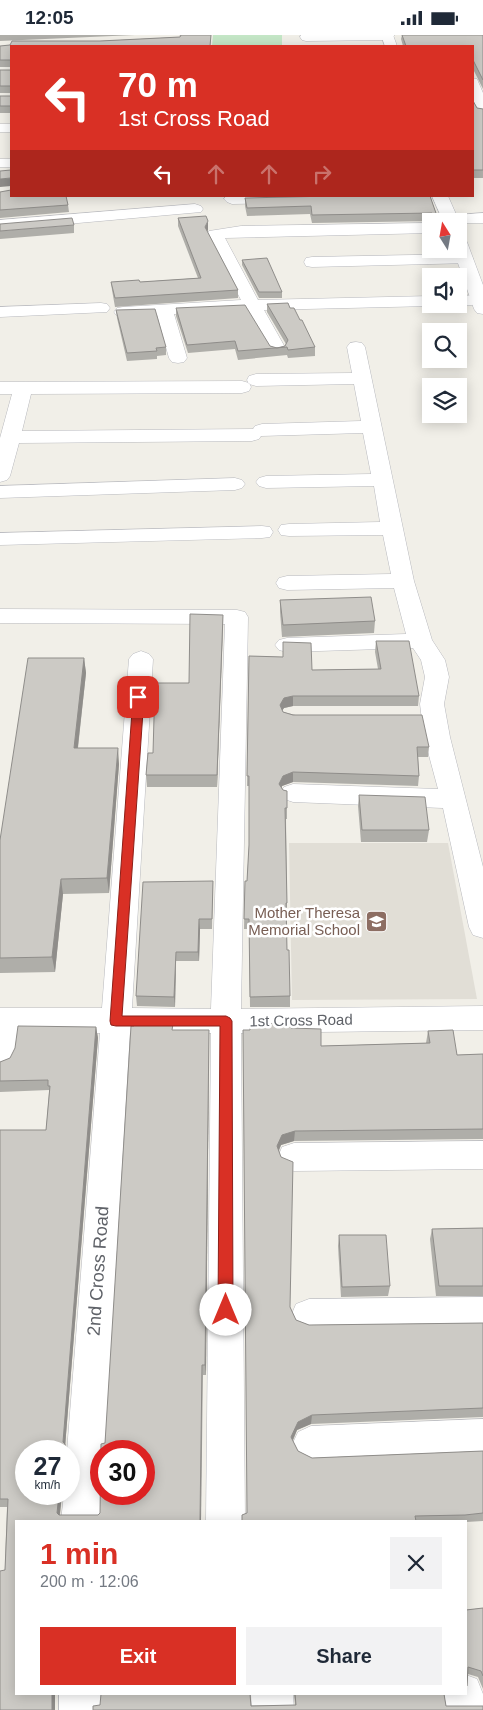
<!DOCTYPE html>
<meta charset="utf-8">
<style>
:root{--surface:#fff;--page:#f2f2f3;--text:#1f2937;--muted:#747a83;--accent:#d93025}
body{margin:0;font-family:Helvetica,sans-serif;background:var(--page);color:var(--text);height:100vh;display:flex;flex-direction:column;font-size:19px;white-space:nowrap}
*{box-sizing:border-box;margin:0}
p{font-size:16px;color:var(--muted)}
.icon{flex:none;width:28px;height:28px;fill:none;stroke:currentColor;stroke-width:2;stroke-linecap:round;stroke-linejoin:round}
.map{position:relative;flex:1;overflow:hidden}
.sheet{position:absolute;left:15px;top:1485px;width:452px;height:175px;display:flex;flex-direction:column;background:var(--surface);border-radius:0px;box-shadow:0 2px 12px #0003}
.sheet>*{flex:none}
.guide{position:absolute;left:10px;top:10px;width:464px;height:152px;border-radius:0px;box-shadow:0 2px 12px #0003;background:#d93025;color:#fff;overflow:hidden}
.needle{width:32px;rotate:349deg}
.tools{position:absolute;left:422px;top:178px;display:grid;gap:10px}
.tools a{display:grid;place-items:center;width:45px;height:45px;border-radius:0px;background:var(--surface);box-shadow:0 2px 12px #0003;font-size:25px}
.speed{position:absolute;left:15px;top:1405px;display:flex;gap:10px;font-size:25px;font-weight:700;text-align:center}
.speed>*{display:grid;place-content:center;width:65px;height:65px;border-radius:50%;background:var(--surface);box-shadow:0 2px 12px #0003;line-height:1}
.speed small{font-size:12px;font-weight:400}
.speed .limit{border:8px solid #d22;background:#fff;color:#111}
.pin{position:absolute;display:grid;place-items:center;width:42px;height:42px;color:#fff;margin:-21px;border-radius:10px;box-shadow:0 2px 8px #0006}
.me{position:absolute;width:55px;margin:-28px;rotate:0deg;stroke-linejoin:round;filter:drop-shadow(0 0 4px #0008)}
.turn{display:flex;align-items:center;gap:18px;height:105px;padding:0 25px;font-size:22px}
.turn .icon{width:65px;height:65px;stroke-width:2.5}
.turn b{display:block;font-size:35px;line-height:42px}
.lanes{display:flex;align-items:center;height:48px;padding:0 25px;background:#0003;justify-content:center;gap:25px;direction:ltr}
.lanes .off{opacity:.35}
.round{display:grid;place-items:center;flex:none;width:52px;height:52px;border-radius:0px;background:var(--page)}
.overview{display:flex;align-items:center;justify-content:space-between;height:85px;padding:0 25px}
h1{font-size:30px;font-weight:600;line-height:38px;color:var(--accent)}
.cta{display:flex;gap:10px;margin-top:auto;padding:10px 25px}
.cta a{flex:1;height:58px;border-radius:0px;background:var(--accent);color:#fff;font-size:20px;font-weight:600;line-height:58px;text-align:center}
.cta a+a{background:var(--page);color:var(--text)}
.status{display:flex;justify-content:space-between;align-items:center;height:35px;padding:0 25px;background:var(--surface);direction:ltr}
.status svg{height:14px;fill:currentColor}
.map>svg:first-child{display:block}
.education{fill:#e1ded6}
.green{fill:#c5e7c7}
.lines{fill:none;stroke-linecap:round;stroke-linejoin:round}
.minor-casing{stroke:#b8b9be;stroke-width:1}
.tertiary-casing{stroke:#b8b9be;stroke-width:1}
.minor{fill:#fff;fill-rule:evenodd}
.tertiary{fill:#fff;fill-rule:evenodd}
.wall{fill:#afaea9}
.shaded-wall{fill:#8f8d8a}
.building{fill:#cccac5;stroke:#8f8d8a;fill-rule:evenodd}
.route{fill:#d93025;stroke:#8d1f18}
.labels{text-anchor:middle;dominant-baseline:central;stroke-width:5;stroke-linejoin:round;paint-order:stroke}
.education-label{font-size:15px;fill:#785e54;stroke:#fff;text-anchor:end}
.street-label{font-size:15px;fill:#5f6268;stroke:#fff}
.near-street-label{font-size:18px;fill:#5f6268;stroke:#fff}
</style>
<div class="status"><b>12:05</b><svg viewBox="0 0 49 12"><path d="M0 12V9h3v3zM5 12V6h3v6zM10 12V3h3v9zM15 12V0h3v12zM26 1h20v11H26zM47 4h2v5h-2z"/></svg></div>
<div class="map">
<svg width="483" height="1675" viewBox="0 0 483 1675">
<rect width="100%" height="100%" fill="#f1efe8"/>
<path class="education" d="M289,808H448L477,964L292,965Z"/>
<path class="green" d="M213,0H282V11H212Z"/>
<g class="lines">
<defs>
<g id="minor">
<path d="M301,0H394V1L388,5L306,6L302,5L300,2Z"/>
<path d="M472,43L477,44L483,58V80L478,79L472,66Z"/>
<rect x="0" y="124" width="11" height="8"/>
<path d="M226,161H290L291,163L288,166L283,168L232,169L227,167L224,164Z"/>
<path d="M195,169L201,171L203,174L201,177L0,195V185Z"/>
<path d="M483,178V188H459V186H444L442,184L444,181Z"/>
<path d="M431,188V198L225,203L258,265L431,261V269H438L431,271L264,275L286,314L283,318L277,319L271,318L246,276L174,279L187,323L184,327L178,328L172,327L169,323L157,280L123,282L117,281L114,277L117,273L123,272L241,265L207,199L209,196L241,191Z"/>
<path d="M465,219L471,220L473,224L471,228L312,232L306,231L304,227L306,223L312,222Z"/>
<path d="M480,260L483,261V269L459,271L452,269H459V261Z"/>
<path d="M101,268L107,269L110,273L107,277L0,282V272Z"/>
<path d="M356,307L362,308L365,312L414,546L432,605L445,625L449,642L444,669L450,702L483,832V903L473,900L469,892L443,773L293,767L284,764L280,758L284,752L293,749L438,754L424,702L420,669L425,642L421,625L413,613L287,617L279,615L275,610L279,605L287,603L406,599L394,553L287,555L279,553L276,548L279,543L287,541L391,539L383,500L289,501L281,500L278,495L281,490L289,489L380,487L374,451L266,453L259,451L256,447L259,443L266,441L371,439L363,398L261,401L259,404L252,406L19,408L10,441L7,445L0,447V403L12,359H0V347L242,346L249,348L251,352L249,356L242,358L31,359L22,396L253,394L255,391L262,389L361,386L354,349L256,351L249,349L247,345L249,341L256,339L352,338L347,312L350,308Z"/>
<path d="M235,443L242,445L245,449L242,453L235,455L0,463V451Z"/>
<path d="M262,491L270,492L273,497L270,502L262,503L0,510V498Z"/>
<path d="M0,574L237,575L245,577L248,582L241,974L483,971V995L241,998L245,1486H206L211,998H130L105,1416H101L100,1486H61L64,1459H69V1416H67L100,998L19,997L15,1024L11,1033L0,1037V973H102L129,624L133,619L141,616L149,619L153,624L132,973L211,974L225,589L0,588Z"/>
<path d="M483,1106V1134L294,1136L282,1132L278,1122L282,1112L294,1108Z"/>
<path d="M483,1262V1296L309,1298L296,1293L291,1281L296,1269L309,1264Z"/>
<path d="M483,1384V1422L311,1429L298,1423L292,1410L298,1397L311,1391Z"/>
<path d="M466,1640L477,1644L483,1659V1675H444L441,1659H466Z"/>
<rect x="59" y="1659" width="42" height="16"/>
<path d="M251,1659H293L294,1675H252Z"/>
</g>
<g id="tertiary">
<path d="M381,0H393L397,11H385Z"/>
<rect x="0" y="89" width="11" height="8"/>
<path d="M432,161H448L459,186H443Z"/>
<path d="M459,202L465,204L467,207L483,250V279L477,278L474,274L453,214H459Z"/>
</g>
</defs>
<use href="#minor" class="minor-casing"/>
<use href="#tertiary" class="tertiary-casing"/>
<use href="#minor" class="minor"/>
<use href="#tertiary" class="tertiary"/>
</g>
<g class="wall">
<path d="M0,0H135L0,6Z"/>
<path d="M179,0H211L210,11H11V32H0V11L180,2L181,1Z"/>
<path d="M402,0H483V54L472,32V11H403L401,4Z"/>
<rect x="0" y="35" width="11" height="23"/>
<rect x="0" y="61" width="11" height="17"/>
<path d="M472,64L477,73L483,74V143H472Z"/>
<path d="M0,157L68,170L69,177L0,183Z"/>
<path d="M430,161L437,181V186L312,188L310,179L247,181L245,171V163Z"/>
<path d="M178,183L208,195L207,196L238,255V263L115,272L112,255L111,247H140L198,243L178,191Z"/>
<path d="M74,190V198L0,204V196Z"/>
<path d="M242,225L282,257V263H259L242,230Z"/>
<path d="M267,269L300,285L315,312V321L288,323L287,320L238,325L235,314L188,318L176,281V273L270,311L277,313L285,311L286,309L267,277Z"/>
<path d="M116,275L166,312V320L157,321V324L127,326L117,283Z"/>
<path d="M280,565L375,586L374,598L282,602L280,577Z"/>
<path d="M223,580L217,752H147L146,740L153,718Z"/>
<path d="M376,606L419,661L418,671H293L284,673L282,676L283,677L429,712L428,722H418L419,741L418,751L293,747L282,751V753L287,773V784H286L287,868V878H286L287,915L290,961V972H250L249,894H244L245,846H247L249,811V751H247L249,621L283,622V607L312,635L378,634L375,617Z"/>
<path d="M84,623L86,638L78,713L119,729L109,858L63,859L55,937L0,938V805Z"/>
<path d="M359,760L429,795L427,807H361L358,771Z"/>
<path d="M213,846L212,894H200L199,926H176L175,972L137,971L136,961Z"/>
<path d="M96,992L98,1003L65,1412L26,1459H62L60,1480H98L100,1478L105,1408L173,995H209L206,1340H203L201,1486H16V1659H55V1675H0L7,1472H0V1095H46L49,1058V1055L0,1057V1027Z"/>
<path d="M291,993L321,1011L426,1008L428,996L457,1020L483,1019V1104L294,1106L281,1110L279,1116L290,1272L296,1285L309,1290L483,1288V1382L311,1389L297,1395L293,1406L298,1416L312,1423L483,1416V1486L466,1487V1486H242L247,1478L250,995Z"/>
<path d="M483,1193V1261H436L430,1204L432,1194Z"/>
<path d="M339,1200L390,1251L388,1261L341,1262L338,1211Z"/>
<path d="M483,1573V1654L478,1642L468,1639L467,1651L466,1653V1575Z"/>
<path d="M294,1659H444L446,1671L100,1670H295Z"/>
</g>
<g class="shaded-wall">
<path d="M11,143V151L0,152V144Z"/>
<path d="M208,186V195L205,200V192Z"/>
<path d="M223,580V591L217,752V740Z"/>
<path d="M84,623L86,638L76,728L74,713Z"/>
<path d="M293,661V671L284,673L279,680L280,670L284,663Z"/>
<path d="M118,713L119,729L109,858L107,843Z"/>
<path d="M293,737V747L282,751L278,759L279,749L283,741Z"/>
<path d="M61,844L63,859L55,937L52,922Z"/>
<path d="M199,884L200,894L199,926L198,917Z"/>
<path d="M176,917V926L175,972L174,962Z"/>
<path d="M96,992L98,1003L65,1412L67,1416H65L63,1407Z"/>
<path d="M209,995V1006L206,1340L205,1330Z"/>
<path d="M295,1096L294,1106L281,1110L276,1121L277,1111L282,1100Z"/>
<path d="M202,1330L201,1486H200Z"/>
<path d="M312,1380L311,1389L297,1395L290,1411L291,1402L298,1387Z"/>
<path d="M59,1459H62L59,1486L57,1478Z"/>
<rect x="52" y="1659" width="3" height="16"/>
</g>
<g class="building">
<path d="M181,0H211L210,11H11V25H0V11L10,10L12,6H100L180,2Z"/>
<path d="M402,0H483V45L472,23V11H406Z"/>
<rect x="0" y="35" width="11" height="16"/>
<rect x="0" y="61" width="11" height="10"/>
<path d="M472,64L477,73L483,74V135H472Z"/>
<path d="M11,135V143L0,144V136Z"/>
<path d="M11,155V161H66L68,170L0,175V157Z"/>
<path d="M331,161H430L437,181L434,182L432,178L312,180L311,171L247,173L245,163Z"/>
<path d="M206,181L208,186L205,192L238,255L115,263L111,247L139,245L140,247L201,243L178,183Z"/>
<path d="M72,183L74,190L0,196V189Z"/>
<path d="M267,223L282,257H259L242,225Z"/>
<path d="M288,268L290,273H294L300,285H302L315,312L288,315L287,312L238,316L235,306L187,310L176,273L245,270L270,311L277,313L285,311L288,305L267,269Z"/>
<path d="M155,274L166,312L156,313L157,316L127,318L116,275Z"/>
<path d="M371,562L375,586L283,590L280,565Z"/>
<path d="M190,579L223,580L217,740H146L148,718H153L155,648H189Z"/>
<path d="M376,606H409L419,661H293L284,663L280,670L283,677L293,680H422L429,712H417L419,741L293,737L283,741L279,749L283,755L287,756V773H285L287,868H286L287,915H289L290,961L250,962L249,884H244L245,846H247L249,810V741H247L249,621L283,622V607L311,608L312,635L381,634Z"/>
<path d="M28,623H84L74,713H118L107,843L61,844L52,922L0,923V805Z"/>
<path d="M359,760L425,762L429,795H362Z"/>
<path d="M213,846L212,884H199L198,917H176L174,962L136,961L143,847Z"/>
<path d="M291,988V993L321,994V1011L430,1008L428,996L453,995L457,1020L483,1019V1094L295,1096L282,1100L277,1111L281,1122L293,1127L290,1272L296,1285L309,1290L483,1288V1373L312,1380L298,1387L291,1402L298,1416L312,1423L483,1416V1478L465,1480L415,1481L416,1486H242V1480L247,1478L243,995H250V989Z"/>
<path d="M134,989H173L172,995H209L205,1330H202L200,1486H16V1659H52V1675H0V1536L5,1535L8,1464H0V1095H46L50,1051H48V1045L0,1046V1027L10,1023L15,1013L18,991L96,992L63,1407L65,1409V1416H26V1459H59L57,1478L59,1480H98L100,1478L101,1409L105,1408L131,991H134ZM101,1416H144V1459H101Z"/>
<path d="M483,1193V1251H439L432,1194Z"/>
<path d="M339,1200H386L390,1251L342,1252Z"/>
<path d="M483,1573V1641L481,1636L468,1632L467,1651H466V1575Z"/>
<path d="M101,1659H250L251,1671L296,1670L295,1659H444L446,1671H483V1675H93V1671L100,1670Z"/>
</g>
<path class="route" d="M138,659L144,662L122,981H226L230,983L232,986L233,1275L231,1280L226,1282L221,1280L218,1275L220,991H116L111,990L110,986L133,662Z"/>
<defs>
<symbol id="school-square" viewBox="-11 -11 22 22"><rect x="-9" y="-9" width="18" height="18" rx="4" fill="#8d6e63" stroke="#fff"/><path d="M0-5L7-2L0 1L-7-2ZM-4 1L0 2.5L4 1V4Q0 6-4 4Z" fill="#fff"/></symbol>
</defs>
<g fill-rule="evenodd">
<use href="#school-square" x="364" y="874" width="25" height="25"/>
</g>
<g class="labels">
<g class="education-label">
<text x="360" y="877">Mother Theresa<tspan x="360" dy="17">Memorial School</tspan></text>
</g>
<g class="street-label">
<text transform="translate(301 985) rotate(-1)">1st Cross Road</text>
</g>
<g class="near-street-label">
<text transform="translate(98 1236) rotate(-86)">2nd Cross Road</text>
</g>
</g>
</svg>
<div class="tools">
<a><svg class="needle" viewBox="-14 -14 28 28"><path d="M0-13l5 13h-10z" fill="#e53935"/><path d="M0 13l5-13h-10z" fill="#747a83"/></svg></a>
<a><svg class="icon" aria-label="sound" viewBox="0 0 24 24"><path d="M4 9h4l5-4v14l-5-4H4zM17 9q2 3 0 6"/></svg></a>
<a><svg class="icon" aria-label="search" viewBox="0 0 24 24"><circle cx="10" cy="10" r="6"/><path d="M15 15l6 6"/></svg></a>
<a><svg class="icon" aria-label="layers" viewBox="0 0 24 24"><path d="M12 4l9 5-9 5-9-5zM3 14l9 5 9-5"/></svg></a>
</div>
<div class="speed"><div>27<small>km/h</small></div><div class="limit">30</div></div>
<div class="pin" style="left:138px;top:662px;background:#d93025"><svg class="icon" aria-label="arrive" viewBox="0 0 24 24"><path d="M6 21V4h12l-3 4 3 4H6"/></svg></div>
<svg class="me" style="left:226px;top:1275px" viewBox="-20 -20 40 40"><circle r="19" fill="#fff"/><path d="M0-13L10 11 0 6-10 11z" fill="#d93025"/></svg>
<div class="guide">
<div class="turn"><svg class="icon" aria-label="left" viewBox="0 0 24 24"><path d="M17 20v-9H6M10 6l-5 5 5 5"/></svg><div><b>70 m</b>1st Cross Road</div></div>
<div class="lanes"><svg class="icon" aria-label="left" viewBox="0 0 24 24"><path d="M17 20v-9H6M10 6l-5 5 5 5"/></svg><svg class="icon off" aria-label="ahead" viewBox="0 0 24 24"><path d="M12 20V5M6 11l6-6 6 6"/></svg><svg class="icon off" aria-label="ahead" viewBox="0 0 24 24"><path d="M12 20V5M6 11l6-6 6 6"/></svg><svg class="icon off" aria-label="right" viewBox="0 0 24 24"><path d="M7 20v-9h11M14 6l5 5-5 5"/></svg></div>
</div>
<section class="sheet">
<div class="overview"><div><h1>1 min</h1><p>200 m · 12:06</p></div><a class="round"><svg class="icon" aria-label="close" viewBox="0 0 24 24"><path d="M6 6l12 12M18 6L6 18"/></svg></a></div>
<div class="cta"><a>Exit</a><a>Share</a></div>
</section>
</div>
